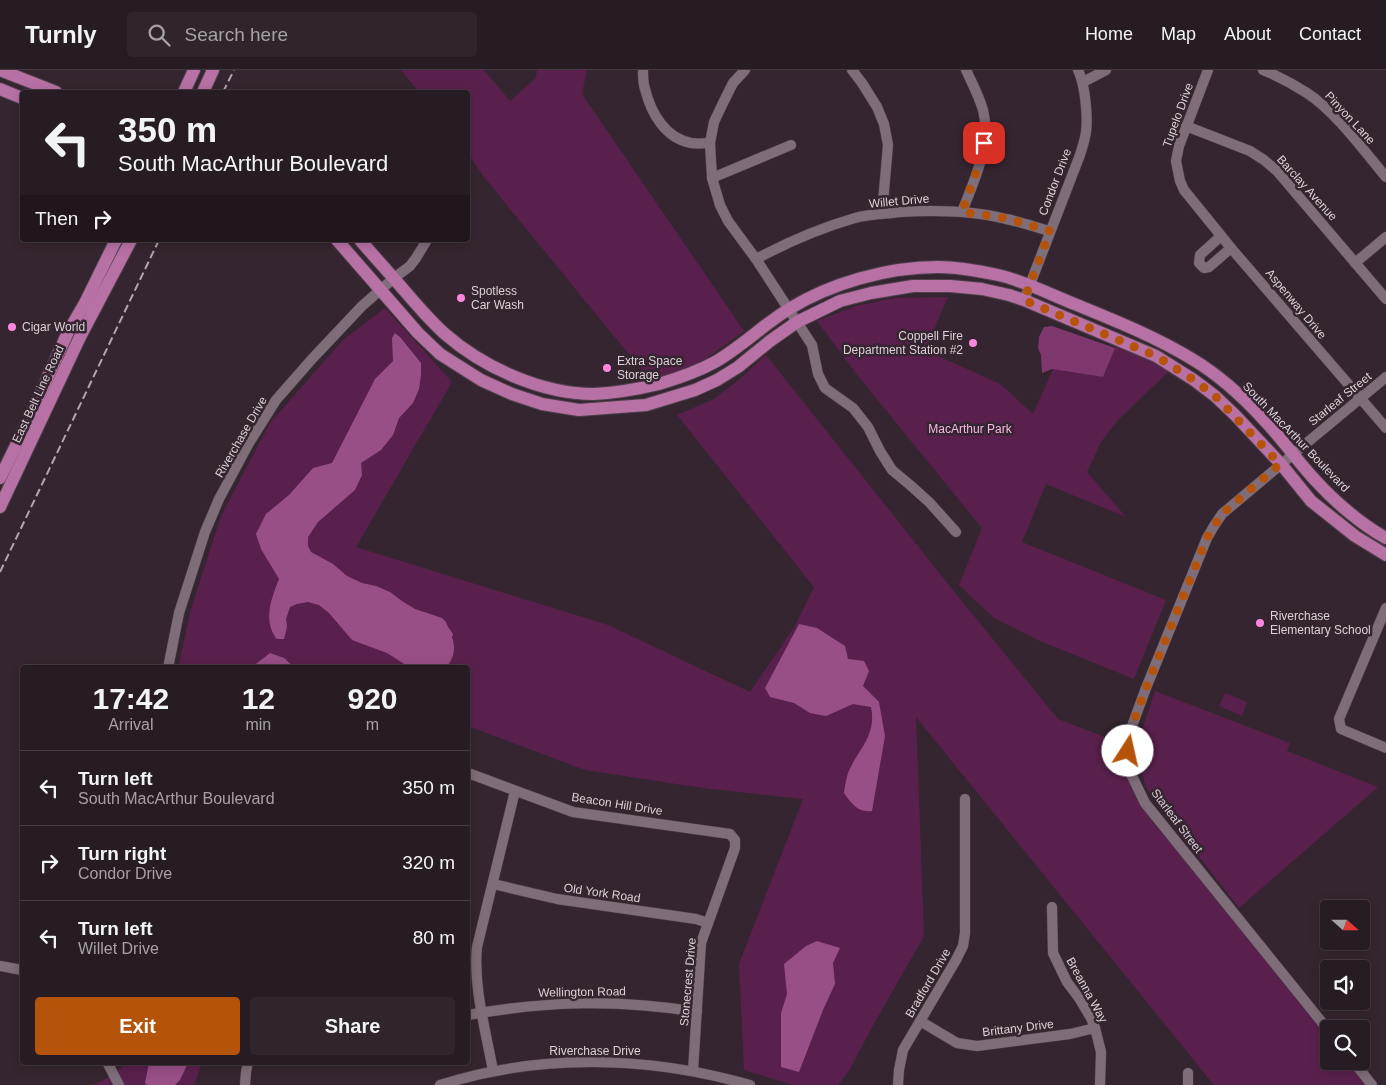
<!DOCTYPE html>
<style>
:root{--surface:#281c24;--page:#30252c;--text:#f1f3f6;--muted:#a5a1a6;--line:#443a41;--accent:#b45309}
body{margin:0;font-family:Arial,sans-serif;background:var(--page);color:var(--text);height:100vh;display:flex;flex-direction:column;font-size:19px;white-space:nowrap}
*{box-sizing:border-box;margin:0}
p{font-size:16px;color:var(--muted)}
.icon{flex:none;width:28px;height:28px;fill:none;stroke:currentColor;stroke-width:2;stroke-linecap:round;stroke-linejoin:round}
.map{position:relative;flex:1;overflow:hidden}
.side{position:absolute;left:20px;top:595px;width:450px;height:400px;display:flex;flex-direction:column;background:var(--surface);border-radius:5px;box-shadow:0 2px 12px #0003,0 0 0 1px var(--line)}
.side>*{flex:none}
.banner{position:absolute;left:20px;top:20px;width:450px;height:152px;border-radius:5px;box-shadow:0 2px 12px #0003,0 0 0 1px var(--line);background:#281c24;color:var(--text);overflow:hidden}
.needle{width:32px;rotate:111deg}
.fabs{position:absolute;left:1320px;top:830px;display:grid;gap:10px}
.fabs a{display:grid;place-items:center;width:50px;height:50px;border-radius:5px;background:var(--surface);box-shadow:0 2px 12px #0003,0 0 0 1px var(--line);font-size:25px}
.pin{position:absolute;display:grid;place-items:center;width:42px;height:42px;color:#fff;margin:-21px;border-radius:10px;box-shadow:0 2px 8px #0006}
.me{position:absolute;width:55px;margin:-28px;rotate:10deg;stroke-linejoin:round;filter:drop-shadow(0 0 4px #0008)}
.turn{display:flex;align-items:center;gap:18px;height:105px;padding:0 15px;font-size:22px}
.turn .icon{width:65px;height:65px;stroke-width:2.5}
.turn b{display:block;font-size:35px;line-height:42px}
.then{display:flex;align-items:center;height:48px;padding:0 15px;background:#0003;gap:10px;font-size:19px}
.eta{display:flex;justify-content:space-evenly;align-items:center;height:85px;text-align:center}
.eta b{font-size:30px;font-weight:700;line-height:35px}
.button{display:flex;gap:10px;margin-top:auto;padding:10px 15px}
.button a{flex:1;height:58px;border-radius:5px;background:var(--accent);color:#fff;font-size:20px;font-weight:700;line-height:58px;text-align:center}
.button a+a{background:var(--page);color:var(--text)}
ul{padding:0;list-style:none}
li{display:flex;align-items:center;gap:15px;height:75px;padding:0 15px;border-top:1px solid var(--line)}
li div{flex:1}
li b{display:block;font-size:19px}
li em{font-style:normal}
header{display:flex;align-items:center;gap:30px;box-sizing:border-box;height:70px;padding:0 25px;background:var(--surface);border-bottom:1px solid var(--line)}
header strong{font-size:24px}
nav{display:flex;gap:28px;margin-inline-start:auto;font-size:18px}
.search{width:350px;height:45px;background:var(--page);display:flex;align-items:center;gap:12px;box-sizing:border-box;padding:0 18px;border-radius:5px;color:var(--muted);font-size:19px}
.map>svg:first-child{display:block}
.green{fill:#5a204d}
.forest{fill:#7f386e}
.water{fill:#984f86}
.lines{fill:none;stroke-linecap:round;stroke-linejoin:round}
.minor-casing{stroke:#4e414a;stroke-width:11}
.major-casing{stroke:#4e414a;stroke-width:14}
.minor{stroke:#7f6d7a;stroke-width:10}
.major{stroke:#b771a5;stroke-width:12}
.rail{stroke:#b2a6ae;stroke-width:2;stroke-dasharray:8 4;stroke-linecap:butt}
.route{stroke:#b45309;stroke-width:9;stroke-dasharray:0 16.2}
.poi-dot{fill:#fe85e0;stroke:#352530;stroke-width:2}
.labels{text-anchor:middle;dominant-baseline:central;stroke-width:5;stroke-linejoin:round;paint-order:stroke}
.street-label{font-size:12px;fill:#dbd1d8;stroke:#352530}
.poi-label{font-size:12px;fill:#dbd1d8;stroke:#352530;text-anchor:start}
.park-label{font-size:12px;fill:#f7b9e5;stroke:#352530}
</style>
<header>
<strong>Turnly</strong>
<div class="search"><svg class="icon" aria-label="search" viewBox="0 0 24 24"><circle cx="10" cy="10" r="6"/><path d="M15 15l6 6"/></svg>Search here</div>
<nav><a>Home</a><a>Map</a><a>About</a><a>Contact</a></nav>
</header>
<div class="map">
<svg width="1386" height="1015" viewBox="0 0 1386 1015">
<rect width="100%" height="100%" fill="#352530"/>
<g class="green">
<path d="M401,0H484L510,31L536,8L537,0H587L582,24L744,261L706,289L681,301L649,309L484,107L468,84V22H419Z"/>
<path d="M948,227L925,280L1000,314L1033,344L1053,299L1103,307L1115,278L1119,275L1165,295L1168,302L1117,351L1101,372L1087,402L1126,447L1046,414L1022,472L1166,530L1134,609L1040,571L994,548L959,515L982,458L858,306L817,251L856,236L894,228Z"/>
<path d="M385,238L452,312L356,477L608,555L750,622L795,556L814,517L677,345L714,329L740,309L766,285L956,524L1058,649L1123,674L1125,692L1131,717L1144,739L1329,967V991H1349L1368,1015H1214L916,647L924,866L875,952L850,999L838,1015H793L744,1000L739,894L803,729L703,718L585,700L468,656V598H178L191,539L221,446L270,353L343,270Z"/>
<path d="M1155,621L1290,673L1287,681L1378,717L1239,838L1162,739L1146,717L1138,690L1139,669Z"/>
<path d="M1225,623L1247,632L1242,646L1219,636Z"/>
<path d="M121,993H202L194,1015H92L102,1011L122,998Z"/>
</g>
<path class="forest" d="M1052,256L1115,278L1103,307L1052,299L1042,303L1041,285L1038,278L1039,267L1044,257Z"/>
<g class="water">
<path d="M395,263L400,267L421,293V305L419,319L413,333L399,348L393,365L381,380L361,393L362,405L355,420L318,452L308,467V476L311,482L333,494L347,506L362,513L376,516L390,522L402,531L415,539L442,548L446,552L448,557L453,564L452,567C456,578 454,589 446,597H409L387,583L352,570L329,543L319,535L308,532L297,534L290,537L286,549L287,557L284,569H277C262,551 272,527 279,509L261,479L256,464L266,444L289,425L313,398L332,393L375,309L393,291L392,268Z"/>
<path d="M799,554L817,558L845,576L848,589L864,591L869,601L863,616L879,632L885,666L872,741C858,743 851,733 844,723C845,716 846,709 848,703C858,679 877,666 871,637L853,634L826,646L810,643L794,633L770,627L765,618Z"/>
<path d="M270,583L284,588L294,597H252Z"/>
<path d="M817,871L840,878L833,893L835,914L823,940L799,1002L781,997V943L787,924L784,894L806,876Z"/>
<path d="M149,993V992L188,993L180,1010L175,1015H147L145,1013Z"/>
</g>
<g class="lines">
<defs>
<g id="minor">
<path d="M643,0C643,6 643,13 645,19C651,43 665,68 691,73C697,74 704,73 710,73"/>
<path d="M745,0L733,13L723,33L714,52L710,73L712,108L720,135L728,151L756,189L812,275L818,304L825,318L853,338L868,357L880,381L892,400L910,415L929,432L956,462"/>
<path d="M852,0L862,13L877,37L884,54L888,75L882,144"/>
<path d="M1208,0L1179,76L1176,91L1180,111L1184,120L1231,178L1386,358"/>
<path d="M1263,0C1278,6 1293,14 1307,23C1335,41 1364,81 1386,107"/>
<path d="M1083,12L1106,0"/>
<path d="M1186,56L1250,81L1264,90L1277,101L1386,229"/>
<path d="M712,108L791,75"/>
<path d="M962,142C974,110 992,75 983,40C979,26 972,13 966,0"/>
<path d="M1221,166L1200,185L1199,193L1204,198L1209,197L1231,178"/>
<path d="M756,189C788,172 820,158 855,148C869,144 885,144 900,142C935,140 971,140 1006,149C1021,152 1035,157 1050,161"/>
<path d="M1355,193L1386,167"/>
<path d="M1024,230L1080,85C1082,78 1085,70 1086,62C1088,46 1085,14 1078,0"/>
<path d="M1386,538L1339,649L1341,659L1386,678"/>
<path d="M168,598L179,543L205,462L219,429L249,373L276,330L312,289L362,236L394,208L410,196L416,188L427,170"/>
<path d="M468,703L573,742L730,764L735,770V778L701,873L693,1001"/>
<path d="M493,814L557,829L696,849L708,853"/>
<path d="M1052,837L1053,883L1067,912L1079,928L1091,948L1095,958L1101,982L1100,1015"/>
<path d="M0,896L22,900"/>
<path d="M468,945C546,931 618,929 697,942"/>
<path d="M920,951L957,973L977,976L1070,964L1095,958"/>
<path d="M1329,961L1145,733L1131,704L1128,681L1132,656L1146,618L1207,468L1214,456L1222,444L1297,381L1386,307"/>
<path d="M1353,991L1372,1015"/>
<path d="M107,992L119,1015"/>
<path d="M493,1001C486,961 473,917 477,877L515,721"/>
<path d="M1188,1003V1015"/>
<path d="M245,1015L246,1002L248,992"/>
<path d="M440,1015C541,983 649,986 750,1015"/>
<path d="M898,1015L899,1000L903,980L956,890L963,876L965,863V729"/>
</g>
<g id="major">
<path d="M0,0L56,22"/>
<path d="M0,19L22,28"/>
<path d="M184,22L194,0"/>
<path d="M203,22L213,0"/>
<path d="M337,170L418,263L440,284L481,310L512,324L542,334L579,340L646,335L695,320L717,310L738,297L770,271L797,252L840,231L871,223L913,216H950L982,219L1009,225L1024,230L1156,286L1194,310L1215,326L1235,345L1281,394L1311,431L1355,466L1386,485"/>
<path d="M360,170C372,184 384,197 396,211C412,229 427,248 445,264C484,298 542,324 594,324C616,323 638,319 659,314C679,308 697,302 715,292C741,277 763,255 789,239C831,213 888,197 938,197C958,197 979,201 998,205C1025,211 1051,225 1077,235C1116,251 1156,267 1192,289C1219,305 1244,328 1265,351C1283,370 1298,392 1316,411C1334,431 1362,455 1386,468"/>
<path d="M0,408L28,351L68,262L85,233L116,170"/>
<path d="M0,437L80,267L131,170"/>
</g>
</defs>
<use href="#minor" class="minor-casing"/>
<use href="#major" class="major-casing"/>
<use href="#minor" class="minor"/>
<use href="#major" class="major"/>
<g class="rail">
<path d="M223,22L234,0"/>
<path d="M0,502L159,170"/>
</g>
</g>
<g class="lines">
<path class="route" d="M984,73L983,83L962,142L1005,148L1050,161L1024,230L1156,286L1194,310L1215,326L1280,394L1222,444L1214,456L1207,468L1146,618L1132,656L1128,681"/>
</g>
<g class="poi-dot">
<circle cx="461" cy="228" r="5"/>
<circle cx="12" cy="257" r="5"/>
<circle cx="973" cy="273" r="5"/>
<circle cx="607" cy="298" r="5"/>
<circle cx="1260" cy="553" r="5"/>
</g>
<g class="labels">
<g class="street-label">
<text transform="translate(1178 45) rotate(-70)">Tupelo Drive</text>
<text transform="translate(1350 48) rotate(47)">Pinyon Lane</text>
<text transform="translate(1055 112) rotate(-69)">Condor Drive</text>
<text transform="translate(1307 118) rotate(48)">Barclay Avenue</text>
<text transform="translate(899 131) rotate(-5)">Willet Drive</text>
<text transform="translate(1296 234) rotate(50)">Aspenway Drive</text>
<text transform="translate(38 324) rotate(-65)">East Belt Line Road</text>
<text transform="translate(1340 329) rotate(-39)">Starleaf Street</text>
<text transform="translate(241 367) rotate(-60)">Riverchase Drive</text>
<text transform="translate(1296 367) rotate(46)">South MacArthur Boulevard</text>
<text transform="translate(617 734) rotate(9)">Beacon Hill Drive</text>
<text transform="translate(1177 751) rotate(53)">Starleaf Street</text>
<text transform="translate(602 823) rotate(8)">Old York Road</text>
<text transform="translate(688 912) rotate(-85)">Stonecrest Drive</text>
<text transform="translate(928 913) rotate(-60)">Bradford Drive</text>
<text transform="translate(1087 920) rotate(61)">Breanna Way</text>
<text transform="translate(582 922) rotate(-1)">Wellington Road</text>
<text transform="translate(1018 958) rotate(-7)">Brittany Drive</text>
<text x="595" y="981">Riverchase Drive</text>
</g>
<g class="poi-label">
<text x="471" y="221">Spotless<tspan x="471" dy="14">Car Wash</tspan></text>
<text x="22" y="257">Cigar World</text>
<text x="963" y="266" text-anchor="end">Coppell Fire<tspan x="963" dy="14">Department Station #2</tspan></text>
<text x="617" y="291">Extra Space<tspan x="617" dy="14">Storage</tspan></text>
<text x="1270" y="546">Riverchase<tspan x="1270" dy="14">Elementary School</tspan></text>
</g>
<g class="park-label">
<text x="970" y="359">MacArthur Park</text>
</g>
</g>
</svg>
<div class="fabs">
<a><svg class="needle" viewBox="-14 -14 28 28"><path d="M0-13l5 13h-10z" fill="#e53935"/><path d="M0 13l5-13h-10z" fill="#a5a1a6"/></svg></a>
<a><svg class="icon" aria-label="sound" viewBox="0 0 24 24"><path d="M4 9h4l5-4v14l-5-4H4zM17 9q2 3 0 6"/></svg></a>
<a><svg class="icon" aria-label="search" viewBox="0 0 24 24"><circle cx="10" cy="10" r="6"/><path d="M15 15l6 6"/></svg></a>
</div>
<div class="pin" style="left:984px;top:73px;background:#d93025"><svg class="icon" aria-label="arrive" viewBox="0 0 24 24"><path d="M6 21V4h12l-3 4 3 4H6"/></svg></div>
<svg class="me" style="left:1128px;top:681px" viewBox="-20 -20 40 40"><circle r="19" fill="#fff"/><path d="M0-13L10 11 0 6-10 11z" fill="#b45309"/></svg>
<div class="banner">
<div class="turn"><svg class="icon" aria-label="left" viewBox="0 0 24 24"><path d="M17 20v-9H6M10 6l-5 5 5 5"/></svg><div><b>350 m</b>South MacArthur Boulevard</div></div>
<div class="then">Then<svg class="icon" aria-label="right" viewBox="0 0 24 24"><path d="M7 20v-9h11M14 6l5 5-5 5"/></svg></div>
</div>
<section class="side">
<div class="eta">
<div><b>17:42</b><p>Arrival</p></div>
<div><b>12</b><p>min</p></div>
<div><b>920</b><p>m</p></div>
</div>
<ul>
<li><svg class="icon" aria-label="left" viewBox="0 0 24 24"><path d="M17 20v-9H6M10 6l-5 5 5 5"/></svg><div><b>Turn left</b><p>South MacArthur Boulevard</p></div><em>350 m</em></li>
<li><svg class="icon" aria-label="right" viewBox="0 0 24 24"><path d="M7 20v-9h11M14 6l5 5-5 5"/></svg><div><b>Turn right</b><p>Condor Drive</p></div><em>320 m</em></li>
<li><svg class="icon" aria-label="left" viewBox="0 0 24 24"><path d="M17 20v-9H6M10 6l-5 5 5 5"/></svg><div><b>Turn left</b><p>Willet Drive</p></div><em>80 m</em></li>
</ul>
<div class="button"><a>Exit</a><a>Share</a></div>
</section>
</div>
